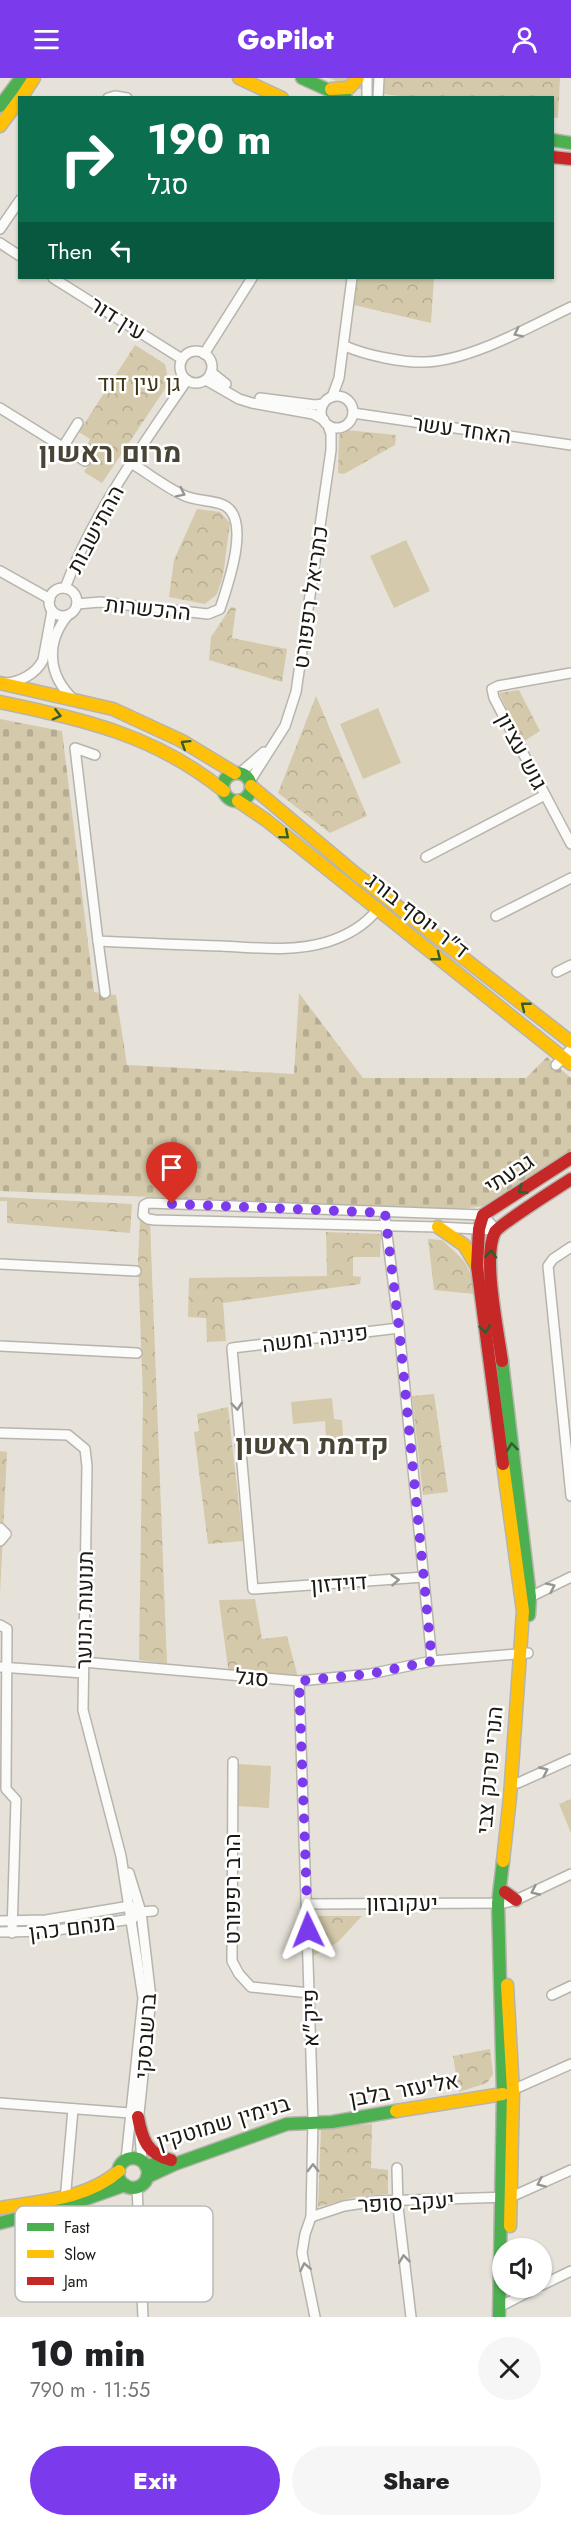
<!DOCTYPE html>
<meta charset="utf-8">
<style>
:root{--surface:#fff;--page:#f6f6f6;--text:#202124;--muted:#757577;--accent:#7c3aed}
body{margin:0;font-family:Jost,Heebo,sans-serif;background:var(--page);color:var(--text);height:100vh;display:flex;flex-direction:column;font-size:22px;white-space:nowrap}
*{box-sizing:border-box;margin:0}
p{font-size:20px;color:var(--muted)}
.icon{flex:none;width:33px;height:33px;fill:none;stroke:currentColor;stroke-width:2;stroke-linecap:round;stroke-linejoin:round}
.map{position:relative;height:2239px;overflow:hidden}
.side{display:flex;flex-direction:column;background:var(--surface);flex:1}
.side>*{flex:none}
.banner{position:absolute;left:18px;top:18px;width:536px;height:183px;border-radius:0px;box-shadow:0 2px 4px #0004;background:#0b6e4f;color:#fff;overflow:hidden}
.controls{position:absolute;left:492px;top:2160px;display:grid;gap:12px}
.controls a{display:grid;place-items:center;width:60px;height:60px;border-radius:50%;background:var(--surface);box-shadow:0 2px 4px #0004;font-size:30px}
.pin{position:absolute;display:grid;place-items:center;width:51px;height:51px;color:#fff;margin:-62px -26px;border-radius:50% 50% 50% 0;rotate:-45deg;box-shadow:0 0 6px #0007}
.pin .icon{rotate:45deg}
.me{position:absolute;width:66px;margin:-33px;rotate:358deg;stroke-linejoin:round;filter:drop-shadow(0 0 4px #0008)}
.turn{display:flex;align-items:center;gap:21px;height:126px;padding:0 30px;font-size:27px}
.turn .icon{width:78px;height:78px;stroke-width:2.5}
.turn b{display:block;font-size:42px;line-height:51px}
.then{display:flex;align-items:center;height:57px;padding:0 30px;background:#0003;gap:12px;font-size:22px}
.round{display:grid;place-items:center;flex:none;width:63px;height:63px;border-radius:32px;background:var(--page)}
.overview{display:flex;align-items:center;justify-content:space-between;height:102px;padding:0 30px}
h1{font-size:36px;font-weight:800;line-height:45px}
.action{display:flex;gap:12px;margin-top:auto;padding:12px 30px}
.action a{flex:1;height:69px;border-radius:36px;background:var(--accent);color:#fff;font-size:24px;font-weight:800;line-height:69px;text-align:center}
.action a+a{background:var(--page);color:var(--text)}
header{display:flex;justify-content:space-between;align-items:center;height:78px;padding:0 30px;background:var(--accent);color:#fff;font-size:27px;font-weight:800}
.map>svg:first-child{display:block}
.grass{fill:#d4c9aa}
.cemetery{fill:url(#cemetery-stones)}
.park{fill:url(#park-crowns)}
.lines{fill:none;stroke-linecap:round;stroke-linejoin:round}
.street-casing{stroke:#b7b4ad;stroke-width:12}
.fast-casing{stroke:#b7b4ad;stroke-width:15}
.slow-casing{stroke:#b7b4ad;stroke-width:15}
.jam-casing{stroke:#b7b4ad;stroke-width:15}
.street{stroke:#fbfbf9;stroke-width:9}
.fast{stroke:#4caf50;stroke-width:12}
.slow{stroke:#ffc107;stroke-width:12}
.jam{stroke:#c62828;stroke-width:12}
.oneway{stroke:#969592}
.oneway2{stroke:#315c2e}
.route{stroke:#7c3aed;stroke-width:10;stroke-dasharray:0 18}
.labels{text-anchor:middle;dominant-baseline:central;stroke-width:5;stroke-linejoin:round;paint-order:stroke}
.street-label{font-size:22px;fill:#1b1913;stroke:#fff}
.park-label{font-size:22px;fill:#3d3313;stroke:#fff}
.district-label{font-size:28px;font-weight:bold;fill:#494436;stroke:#fff}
.key{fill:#fff;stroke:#bbbab8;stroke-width:1.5}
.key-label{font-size:16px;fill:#1b1913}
</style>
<header><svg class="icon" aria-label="menu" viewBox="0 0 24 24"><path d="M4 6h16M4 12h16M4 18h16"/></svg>GoPilot<svg class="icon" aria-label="person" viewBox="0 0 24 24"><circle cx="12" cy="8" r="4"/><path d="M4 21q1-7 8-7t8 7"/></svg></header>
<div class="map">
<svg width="571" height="2239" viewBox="0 0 571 2239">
<defs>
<pattern id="cemetery-stones" width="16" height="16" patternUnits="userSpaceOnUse" patternTransform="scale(1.5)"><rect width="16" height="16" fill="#d4c9aa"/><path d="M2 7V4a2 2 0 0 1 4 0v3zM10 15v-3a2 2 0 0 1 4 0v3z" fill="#b5ac91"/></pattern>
<pattern id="park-crowns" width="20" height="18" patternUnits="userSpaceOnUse" patternTransform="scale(1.5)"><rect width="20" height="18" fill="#d4c9aa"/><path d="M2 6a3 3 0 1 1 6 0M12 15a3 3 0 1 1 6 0" fill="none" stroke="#b5ac91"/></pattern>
</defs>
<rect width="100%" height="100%" fill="#e6e2d9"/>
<g class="grass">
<path d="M406,462L430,513L394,530L370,478Z"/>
<path d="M378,630L401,685L363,701L340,646Z"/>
<path d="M332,1320L334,1341L342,1342L344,1375L327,1376L325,1343L293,1346L291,1324Z"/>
<path d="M238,1686L271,1688L269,1730L236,1728Z"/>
</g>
<path class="cemetery" d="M0,641L62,653L94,914L116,917L127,987L294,996L299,915L363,1000H526L547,979L571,1000V1072L483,1128L462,1131L0,1113Z"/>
<g class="park">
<path d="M330,0H560L558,40L552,39V20C490,19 384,29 330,0Z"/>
<path d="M357,200H434L431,245L354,227Z"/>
<path d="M135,267L165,286L169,305L102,405L84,394L91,383L83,377L90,361L79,354Z"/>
<path d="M346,352L396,357L395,367L344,396L338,395L339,357Z"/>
<path d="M197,431L220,434L230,445L223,498L217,516L205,526L169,519L174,482Z"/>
<path d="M231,529L236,530L232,560L287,571L282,604L209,582L211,559Z"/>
<path d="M519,612L540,653L523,664L499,615Z"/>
<path d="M316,618L367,738L330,755L278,715Z"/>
<path d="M0,1119L132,1126L130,1155L7,1145V1123H0Z"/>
<path d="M140,1142L150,1144L167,1586L139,1582L143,1320L138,1183Z"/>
<path d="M326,1154L381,1156L380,1179H353V1198L361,1199L360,1206L223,1225L226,1263L207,1264L206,1240L188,1239L189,1200L327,1198Z"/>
<path d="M428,1161L442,1162C466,1184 469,1184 475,1216L434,1212Z"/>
<path d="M434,1316L448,1414L423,1417L412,1318Z"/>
<path d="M228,1329L243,1463L208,1466L194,1354L199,1353L197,1336Z"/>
<path d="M0,1373L7,1374L0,1516Z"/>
<path d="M255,1521L262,1561L287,1558L299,1603L229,1597L219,1522Z"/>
<path d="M571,1721V1755L559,1726Z"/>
<path d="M312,1838H362L338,1864L313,1878Z"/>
<path d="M490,1971L493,1996L487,2005L459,2014L453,1978Z"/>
<path d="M372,2046L371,2090L388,2092V2116L355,2119L318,2129L321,2050Z"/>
</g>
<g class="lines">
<defs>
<g id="street">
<path d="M367,0V20"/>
<path d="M108,20L115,18L127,20"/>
<path d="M378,20L379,0"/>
<path d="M0,151L20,122"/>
<path d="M0,165L20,178"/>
<path d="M53,200L182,281"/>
<path d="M345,268C365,277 403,285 425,284C470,283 531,248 571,229"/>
<circle cx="196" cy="289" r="16"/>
<path d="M204,276L252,200"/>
<path d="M211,294L226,306"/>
<path d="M206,302L239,321L252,325L313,336L324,342"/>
<circle cx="337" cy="334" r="16"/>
<path d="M332,319L339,300L352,200"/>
<path d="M260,320L315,327L323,326"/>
<path d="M0,330L85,383"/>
<path d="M353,335L571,367"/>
<path d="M63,369L78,345"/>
<path d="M0,493L50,521"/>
<path d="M65,510C93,435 142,368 187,302"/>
<circle cx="63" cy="524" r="14"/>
<path d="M77,526L100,524L208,536L220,531C227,509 250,446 227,429C216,421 196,424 183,417C165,409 148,395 131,385"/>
<path d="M68,537C45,565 48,597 73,621"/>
<path d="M571,595L498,608L492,611L494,620L571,766"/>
<path d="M5,605C20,604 36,596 43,582L52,533"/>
<path d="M95,677L75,670L98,863C139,865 181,867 222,868C257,870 294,874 327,864C346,858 365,847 377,832"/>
<path d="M240,695L264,674"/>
<path d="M250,703L285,648L296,614L331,372V356L328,347"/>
<path d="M426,779L545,717"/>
<path d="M496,838L571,800"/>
<path d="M98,863L105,915"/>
<path d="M557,894L571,887"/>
<path d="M556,987L571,971"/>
<path d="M148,1125L483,1137L496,1152L438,1149L155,1142L148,1141L143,1137L144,1127Z"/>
<path d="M385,1141L399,1250L432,1583"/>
<path d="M571,1169L553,1181L548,1188L571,1418"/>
<path d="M0,1186L136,1193"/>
<path d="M399,1250L232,1270L253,1511L424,1499"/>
<path d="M0,1268L137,1275"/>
<path d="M0,1355L68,1357L85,1371L87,1388L83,1632L121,1778L143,1920L126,2082"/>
<path d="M0,1450L6,1456L0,1463"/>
<path d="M530,1519L571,1499"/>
<path d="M0,1547L7,1551L6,1711L16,1722L12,1855"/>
<path d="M83,1584L299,1603L370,1596L432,1583L528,1575"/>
<path d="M0,1589L83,1595"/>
<path d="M299,1603L313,2040L311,2139L305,2156L302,2175L315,2239"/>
<path d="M233,1684L232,1883L239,1896L251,1909L309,1915"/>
<path d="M518,1705L571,1681"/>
<path d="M129,1795L141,1834L151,1920L138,2045"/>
<path d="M307,1826L504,1825L516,1822L571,1796"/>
<path d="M0,1843L46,1842L130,1828L141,1834L153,1833"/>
<path d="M0,1854L50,1853L132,1841L136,1838"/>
<path d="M552,1917L571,1908"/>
<path d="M508,2014L571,1986"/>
<path d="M0,2025L130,2035"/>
<path d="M140,2058L142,2083"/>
<path d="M397,2090L398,2129L411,2239"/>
<path d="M137,2109L143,2239"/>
<path d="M65,2123L73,2031"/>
<path d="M311,2139L344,2128L377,2123L511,2119L571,2092"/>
<path d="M542,2207L571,2193"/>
<path d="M505,2226L536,2210"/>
</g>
<g id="fast">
<path d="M302,0L346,20"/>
<path d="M0,28L21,0"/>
<path d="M552,62L571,65"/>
<circle cx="237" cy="709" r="14"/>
<path d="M502,1283L530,1519L529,1537"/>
<circle cx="133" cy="2095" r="15"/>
<path d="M146,2088L166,2084"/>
<path d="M147,2099L175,2086L287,2046L332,2044L396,2033"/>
<path d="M0,2145L66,2128L125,2107"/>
<path d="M499,2239L503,2016L498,1825L503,1783"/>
</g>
<g id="slow">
<path d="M239,0L282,20"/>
<path d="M331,11L349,10L358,0"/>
<path d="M21,20L34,0"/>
<path d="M0,48L20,21"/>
<path d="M0,605L113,631L182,663L235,695"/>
<path d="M0,624C85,642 155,657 224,713"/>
<path d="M251,708L356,796L571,964"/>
<path d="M238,723L266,742L571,986"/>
<path d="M438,1149L464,1167L476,1187"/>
<path d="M503,1783L510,1719L523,1533L503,1386"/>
<path d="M507,1907L513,2013L510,2148"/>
<path d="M396,2033L503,2016"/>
<path d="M0,2130C41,2123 87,2121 119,2093"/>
</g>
<g id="jam">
<path d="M552,79L571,81"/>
<path d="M502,1283C498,1253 482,1178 495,1154C500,1146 559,1109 571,1101"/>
<path d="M503,1386L477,1188L479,1151L483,1137L571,1080"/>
<path d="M505,1814L516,1822"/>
<path d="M138,2039C142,2061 147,2076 171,2082"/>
</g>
</defs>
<use href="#street" class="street-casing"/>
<use href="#fast" class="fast-casing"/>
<use href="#slow" class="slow-casing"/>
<use href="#jam" class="jam-casing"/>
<use href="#street" class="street"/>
<use href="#fast" class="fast"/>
<use href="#slow" class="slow"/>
<use href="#jam" class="jam"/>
</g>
<defs><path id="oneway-chevron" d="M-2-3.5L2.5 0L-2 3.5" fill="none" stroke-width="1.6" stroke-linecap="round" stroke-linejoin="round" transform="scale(1.5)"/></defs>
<g class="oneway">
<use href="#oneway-chevron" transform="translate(518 255) rotate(154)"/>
<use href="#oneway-chevron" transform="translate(181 415) rotate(26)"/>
<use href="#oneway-chevron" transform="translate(237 1328) rotate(85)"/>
<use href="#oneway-chevron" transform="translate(395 1502) rotate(-4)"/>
<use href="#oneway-chevron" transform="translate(551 1509) rotate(-25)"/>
<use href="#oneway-chevron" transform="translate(544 1693) rotate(-25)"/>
<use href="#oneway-chevron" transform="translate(535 1813) rotate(155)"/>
<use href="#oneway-chevron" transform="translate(313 2090) rotate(-90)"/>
<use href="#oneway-chevron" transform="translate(541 2105) rotate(156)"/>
<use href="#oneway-chevron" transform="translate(404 2181) rotate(-97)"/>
<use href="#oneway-chevron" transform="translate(305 2189) rotate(-101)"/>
</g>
<g class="oneway2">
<use href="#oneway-chevron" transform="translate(57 637) rotate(14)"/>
<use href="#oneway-chevron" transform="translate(185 666) rotate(-148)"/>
<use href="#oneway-chevron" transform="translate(285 757) rotate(40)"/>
<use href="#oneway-chevron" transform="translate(437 879) rotate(38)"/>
<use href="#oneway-chevron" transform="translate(525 928) rotate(-142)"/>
<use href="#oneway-chevron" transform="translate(522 1112) rotate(147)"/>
<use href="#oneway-chevron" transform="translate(491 1176) rotate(-85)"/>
<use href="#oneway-chevron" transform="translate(485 1251) rotate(82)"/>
<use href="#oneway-chevron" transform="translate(512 1369) rotate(-97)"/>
</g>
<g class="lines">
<path class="route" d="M172,1126L385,1135L399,1250L432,1583L370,1596L299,1603L308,1852"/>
</g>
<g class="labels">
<g class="street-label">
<text transform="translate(118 240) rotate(32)">עין דור</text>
<text transform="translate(462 351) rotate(8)">האחד עשר</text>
<text transform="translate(95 451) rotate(-62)">ההתישבות</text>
<text transform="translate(310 519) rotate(-82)">כתריאל רפפורט</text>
<text transform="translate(148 530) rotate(6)">ההכשרות</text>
<text transform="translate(522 673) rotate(62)">גוש עציון</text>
<text transform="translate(418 837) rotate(38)">ד"ר יוסף בורג</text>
<text transform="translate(509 1095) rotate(-33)">גבעתי</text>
<text transform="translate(315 1260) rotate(-7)">פנינה ומשה</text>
<text transform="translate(339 1505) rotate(-4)">דוידזון</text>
<text transform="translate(84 1532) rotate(-89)">תנועות הנוער</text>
<text transform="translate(252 1599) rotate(5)">סגל</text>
<text transform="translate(489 1692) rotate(-85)">הנרי פרנק צבי</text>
<text transform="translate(232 1811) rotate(-90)">הרב רפפורט</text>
<text x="402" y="1825">יעקובזון</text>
<text transform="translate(72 1849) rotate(-7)">מנחם כהן</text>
<text transform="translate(310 1940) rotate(-91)">פיק"א</text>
<text transform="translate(145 1958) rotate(-86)">ברשבסקי</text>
<text transform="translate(404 2011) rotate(-10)">אליעזר בלבן</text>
<text transform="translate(223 2044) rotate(-17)">בנימין שמוטקין</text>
<text transform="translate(406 2124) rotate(-3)">יעקב סופר</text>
</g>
<g class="park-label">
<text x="139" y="305">גן עין דוד</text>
</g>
<g class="district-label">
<text x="110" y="374">מרום ראשון</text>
<text x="312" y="1366">קדמת ראשון</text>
</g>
</g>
<rect x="15" y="2128" width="198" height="96" rx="9" class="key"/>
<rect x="27" y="2145" width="27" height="8" fill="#4caf50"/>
<rect x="27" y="2172" width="27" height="8" fill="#ffc107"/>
<rect x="27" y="2199" width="27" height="8" fill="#c62828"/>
<g class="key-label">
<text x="64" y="2155">Fast</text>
<text x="64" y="2182">Slow</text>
<text x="64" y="2209">Jam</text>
</g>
</svg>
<div class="controls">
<a><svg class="icon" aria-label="sound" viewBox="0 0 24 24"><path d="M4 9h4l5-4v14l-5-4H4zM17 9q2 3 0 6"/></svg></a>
</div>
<div class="pin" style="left:172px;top:1126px;background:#d93025"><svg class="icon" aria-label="arrive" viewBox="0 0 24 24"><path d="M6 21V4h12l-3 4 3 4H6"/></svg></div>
<svg class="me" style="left:308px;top:1852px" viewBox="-20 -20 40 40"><path d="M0-17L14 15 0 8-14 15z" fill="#7c3aed" stroke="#fff" stroke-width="4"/></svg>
<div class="banner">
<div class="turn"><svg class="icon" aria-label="right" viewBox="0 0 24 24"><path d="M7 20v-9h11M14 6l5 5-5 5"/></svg><div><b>190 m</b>סגל</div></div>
<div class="then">Then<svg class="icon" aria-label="left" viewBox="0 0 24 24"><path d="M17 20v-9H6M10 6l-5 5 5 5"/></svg></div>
</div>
</div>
<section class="side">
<div class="overview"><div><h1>10 min</h1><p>790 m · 11:55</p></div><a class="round"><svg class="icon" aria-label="close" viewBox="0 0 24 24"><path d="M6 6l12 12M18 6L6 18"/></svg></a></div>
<div class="action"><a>Exit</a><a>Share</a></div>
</section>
